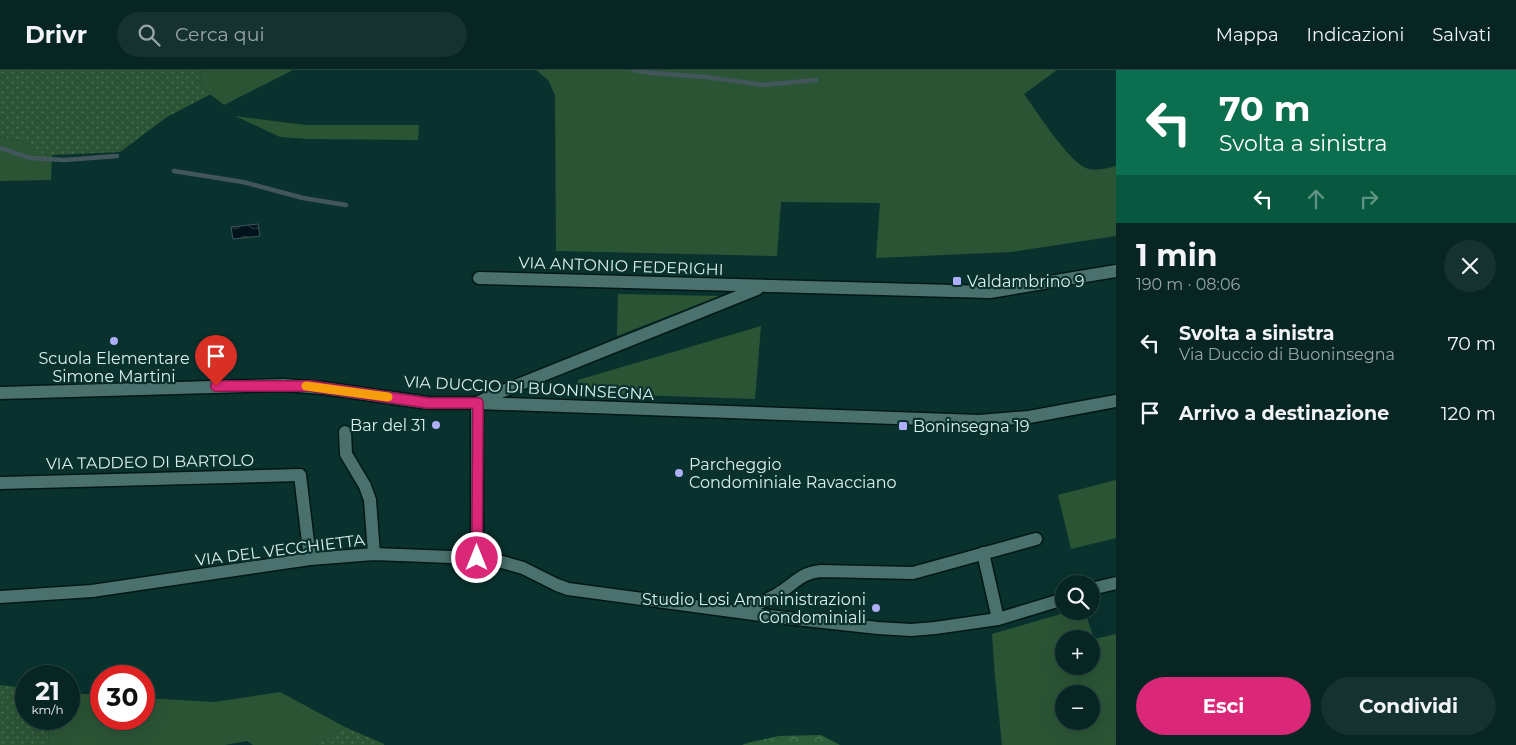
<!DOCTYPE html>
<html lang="it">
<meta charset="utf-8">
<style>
:root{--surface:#072623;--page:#153230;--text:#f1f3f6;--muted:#98a5a6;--line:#284341;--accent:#db2777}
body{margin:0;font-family:Montserrat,sans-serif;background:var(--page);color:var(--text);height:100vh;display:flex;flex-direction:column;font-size:19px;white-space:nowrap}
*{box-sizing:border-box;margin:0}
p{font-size:16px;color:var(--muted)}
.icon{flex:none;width:28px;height:28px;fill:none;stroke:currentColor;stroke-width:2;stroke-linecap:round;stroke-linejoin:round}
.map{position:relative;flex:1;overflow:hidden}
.details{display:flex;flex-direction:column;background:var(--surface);width:400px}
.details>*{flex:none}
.hud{background:#0b6e4f;color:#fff;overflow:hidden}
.fabs{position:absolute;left:1055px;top:505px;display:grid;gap:10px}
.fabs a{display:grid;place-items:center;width:45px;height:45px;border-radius:50%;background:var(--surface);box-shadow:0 5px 20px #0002,0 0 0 1px var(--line);font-size:25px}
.speed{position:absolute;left:15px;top:595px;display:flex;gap:10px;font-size:25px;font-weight:700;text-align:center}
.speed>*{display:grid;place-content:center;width:65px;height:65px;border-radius:50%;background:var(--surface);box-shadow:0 5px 20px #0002,0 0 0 1px var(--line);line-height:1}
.speed small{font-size:12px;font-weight:400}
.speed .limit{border:8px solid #d22;background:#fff;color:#111}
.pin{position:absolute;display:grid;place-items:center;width:42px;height:42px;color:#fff;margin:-51px -21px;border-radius:50% 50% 50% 0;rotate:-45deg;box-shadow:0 0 5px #0007}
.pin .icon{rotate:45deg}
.me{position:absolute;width:55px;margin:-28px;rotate:0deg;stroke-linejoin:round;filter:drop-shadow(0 0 4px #0008)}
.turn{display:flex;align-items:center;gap:18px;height:105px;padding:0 20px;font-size:22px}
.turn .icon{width:65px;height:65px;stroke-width:2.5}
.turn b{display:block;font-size:35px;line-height:42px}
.lanes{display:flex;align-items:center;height:48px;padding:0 20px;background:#0003;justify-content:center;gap:25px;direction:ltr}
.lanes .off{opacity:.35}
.round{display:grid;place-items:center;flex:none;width:52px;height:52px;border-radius:26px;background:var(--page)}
.overview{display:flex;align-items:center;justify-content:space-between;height:85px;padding:0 20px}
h1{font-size:30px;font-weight:700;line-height:38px}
.primary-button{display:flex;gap:10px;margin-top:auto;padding:10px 20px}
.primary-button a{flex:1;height:58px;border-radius:30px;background:var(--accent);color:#fff;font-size:20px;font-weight:700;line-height:58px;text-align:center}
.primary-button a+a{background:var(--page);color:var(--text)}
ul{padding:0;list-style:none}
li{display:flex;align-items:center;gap:15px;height:70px;padding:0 20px}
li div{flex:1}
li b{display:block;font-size:19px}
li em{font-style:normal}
header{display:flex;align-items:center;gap:30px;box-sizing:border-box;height:70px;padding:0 25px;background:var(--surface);border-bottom:1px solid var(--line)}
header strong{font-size:24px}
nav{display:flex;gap:28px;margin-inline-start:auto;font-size:18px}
.search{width:350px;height:45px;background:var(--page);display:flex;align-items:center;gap:12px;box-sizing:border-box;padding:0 18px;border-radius:28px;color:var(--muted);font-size:19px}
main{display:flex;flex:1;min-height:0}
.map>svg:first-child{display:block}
.green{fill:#2b5435;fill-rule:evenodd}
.forest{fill:url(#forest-crowns)}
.garden{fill:url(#garden-dots)}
.water{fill:url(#water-waves);stroke:#41555a}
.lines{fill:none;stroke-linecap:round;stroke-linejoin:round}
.stream{stroke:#41555a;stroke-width:4.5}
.minor-casing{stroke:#001816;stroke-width:15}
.minor{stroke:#4a716d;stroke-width:12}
.route-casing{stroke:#8e194d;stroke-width:12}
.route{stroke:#db2777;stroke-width:9}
.slow{stroke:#f59e0b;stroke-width:9}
.poi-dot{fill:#afaefa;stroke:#09322f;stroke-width:2}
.labels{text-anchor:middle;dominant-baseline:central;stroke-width:4.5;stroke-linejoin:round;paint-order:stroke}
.street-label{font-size:16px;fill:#daefec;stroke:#09322f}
.poi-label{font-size:16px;fill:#daefec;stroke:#09322f;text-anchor:start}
</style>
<header>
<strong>Drivr</strong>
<div class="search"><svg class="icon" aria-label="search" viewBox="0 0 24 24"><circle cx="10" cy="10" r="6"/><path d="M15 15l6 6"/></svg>Cerca qui</div>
<nav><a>Mappa</a><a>Indicazioni</a><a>Salvati</a></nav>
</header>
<main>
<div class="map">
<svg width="1116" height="675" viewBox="0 0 1116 675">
<defs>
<pattern id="forest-crowns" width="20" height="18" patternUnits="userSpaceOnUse" patternTransform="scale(1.25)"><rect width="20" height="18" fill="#2c5f39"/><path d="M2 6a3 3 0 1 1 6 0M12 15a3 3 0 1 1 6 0" fill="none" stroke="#4a7656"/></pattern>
<pattern id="garden-dots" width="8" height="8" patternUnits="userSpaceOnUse" patternTransform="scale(1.25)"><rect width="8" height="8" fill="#2b5435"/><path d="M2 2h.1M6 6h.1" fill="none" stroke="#496d52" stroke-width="1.8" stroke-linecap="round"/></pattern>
<pattern id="water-waves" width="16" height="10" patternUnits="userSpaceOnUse" patternTransform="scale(1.25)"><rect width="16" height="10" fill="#00131c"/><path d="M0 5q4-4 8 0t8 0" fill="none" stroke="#25363d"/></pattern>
</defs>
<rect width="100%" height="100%" fill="#09322f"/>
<g class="green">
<path d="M200,0H293L224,35L202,18Z"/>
<path d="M536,0H1057L1024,24C1036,40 1071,96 1089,99C1097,101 1108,98 1116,96V166L1011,182L876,188L880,133L781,132L777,186L556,181L555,25L548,10Z"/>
<path d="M235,46L306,55H419L418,70L308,69L280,67Z"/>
<path d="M0,66L2,68L26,72L33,82L52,85L51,110L0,111Z"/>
<path d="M618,224L720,226L617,266Z"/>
<path d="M761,256L755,329L579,323L578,310Z"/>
<path d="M1116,410V468L1071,479L1058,425Z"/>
<path d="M1071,541H1085L1094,569L1116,564V675H1002L995,606L992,564ZM1064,569H1091V596H1064ZM1064,624H1091V651H1064Z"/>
<path d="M280,622L345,657L316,675H253L247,671L225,675H48L49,649H69V623L101,625V649H144V628L214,632Z"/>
</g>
<path class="forest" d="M821,665L840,675H742L747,673L779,666Z"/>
<g class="garden">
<path d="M0,0H200L202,18L211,24L167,47L120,82L52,85L33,82L26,72L2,68L0,66Z"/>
<path d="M0,615L26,618V649H49L48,675H0Z"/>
<path d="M345,657L384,674V675H316Z"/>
</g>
<path class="water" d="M258,154L260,166L233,169L231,157Z"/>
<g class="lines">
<g class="stream">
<path d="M633,0L652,3L706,7L763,15L816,10"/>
<path d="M0,78L30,88L65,90L117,86"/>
<path d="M174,101L243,112L303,128L346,135"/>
</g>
<defs>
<g id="minor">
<path d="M479,208L990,222L1116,201"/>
<path d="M0,323L284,315L323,318L428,333H477L979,351L1029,347L1116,331"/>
<path d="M477,333L493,325L757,219"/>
<path d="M345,362L346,384L365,416L370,430L374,484"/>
<path d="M0,413L300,405L310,489"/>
<path d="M983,483L998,549"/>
<path d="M477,488V333"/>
<path d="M1091,519L1116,513"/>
<path d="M0,527L92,521L310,489L374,484L477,488L502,492L523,498L557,515L568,519L769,546L878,558L911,560L935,558L998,549L1064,529"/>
<path d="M738,541C752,536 767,531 779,523C796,513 800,503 821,501L913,503L1036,469"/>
</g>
</defs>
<use href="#minor" class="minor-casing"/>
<use href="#minor" class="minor"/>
</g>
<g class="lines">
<defs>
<path id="route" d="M216,316H310L428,333H478L477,488"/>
</defs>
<use href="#route" class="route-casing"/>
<use href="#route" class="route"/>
<path class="slow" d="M306,316L388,327"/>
</g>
<g class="poi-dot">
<rect x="952" y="206" width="10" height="10" rx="2.5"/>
<circle cx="114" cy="271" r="5"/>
<circle cx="436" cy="355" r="5"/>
<rect x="898" y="351" width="10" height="10" rx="2.5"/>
<circle cx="679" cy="403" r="5"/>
<circle cx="876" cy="538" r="5"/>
</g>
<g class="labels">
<g class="street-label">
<text transform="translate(621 196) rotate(2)">VIA ANTONIO FEDERIGHI</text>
<text transform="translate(529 318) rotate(3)">VIA DUCCIO DI BUONINSEGNA</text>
<text transform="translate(150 392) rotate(-1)">VIA TADDEO DI BARTOLO</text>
<text transform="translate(280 480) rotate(-7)">VIA DEL VECCHIETTA</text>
</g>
<g class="poi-label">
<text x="967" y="211">Valdambrino 9</text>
<text x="114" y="288" text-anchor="middle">Scuola Elementare<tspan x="114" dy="18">Simone Martini</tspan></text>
<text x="426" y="355" text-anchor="end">Bar del 31</text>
<text x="913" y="356">Boninsegna 19</text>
<text x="689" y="394">Parcheggio<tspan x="689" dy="18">Condominiale Ravacciano</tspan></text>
<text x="866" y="529" text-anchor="end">Studio Losi Amministrazioni<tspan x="866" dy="18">Condominiali</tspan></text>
</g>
</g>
</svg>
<div class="fabs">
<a><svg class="icon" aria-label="search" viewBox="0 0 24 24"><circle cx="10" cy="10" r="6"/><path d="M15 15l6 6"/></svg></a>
<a>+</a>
<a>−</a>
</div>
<div class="speed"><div>21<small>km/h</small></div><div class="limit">30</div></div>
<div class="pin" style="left:216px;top:316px;background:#d93025"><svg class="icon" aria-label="arrive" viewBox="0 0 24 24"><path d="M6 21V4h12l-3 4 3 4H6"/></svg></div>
<svg class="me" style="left:477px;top:488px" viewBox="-20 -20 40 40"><circle r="17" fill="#db2777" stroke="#fff" stroke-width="3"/><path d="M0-11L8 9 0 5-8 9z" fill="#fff"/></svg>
</div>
<section class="details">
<div class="hud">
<div class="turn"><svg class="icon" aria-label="left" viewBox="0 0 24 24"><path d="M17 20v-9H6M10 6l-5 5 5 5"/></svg><div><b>70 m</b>Svolta a sinistra</div></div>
<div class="lanes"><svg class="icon" aria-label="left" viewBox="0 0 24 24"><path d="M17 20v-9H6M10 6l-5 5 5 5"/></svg><svg class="icon off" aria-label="ahead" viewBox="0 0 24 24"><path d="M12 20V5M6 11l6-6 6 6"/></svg><svg class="icon off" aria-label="right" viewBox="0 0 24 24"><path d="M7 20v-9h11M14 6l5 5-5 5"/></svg></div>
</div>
<div class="overview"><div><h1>1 min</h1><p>190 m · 08:06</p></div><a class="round"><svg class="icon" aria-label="close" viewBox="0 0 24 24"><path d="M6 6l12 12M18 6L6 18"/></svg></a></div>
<ul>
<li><svg class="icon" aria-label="left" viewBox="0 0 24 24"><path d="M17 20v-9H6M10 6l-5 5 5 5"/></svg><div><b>Svolta a sinistra</b><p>Via Duccio di Buoninsegna</p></div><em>70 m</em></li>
<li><svg class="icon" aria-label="arrive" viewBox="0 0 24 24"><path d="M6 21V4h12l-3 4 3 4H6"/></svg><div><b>Arrivo a destinazione</b></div><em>120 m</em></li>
</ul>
<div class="primary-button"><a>Esci</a><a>Condividi</a></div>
</section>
</main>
